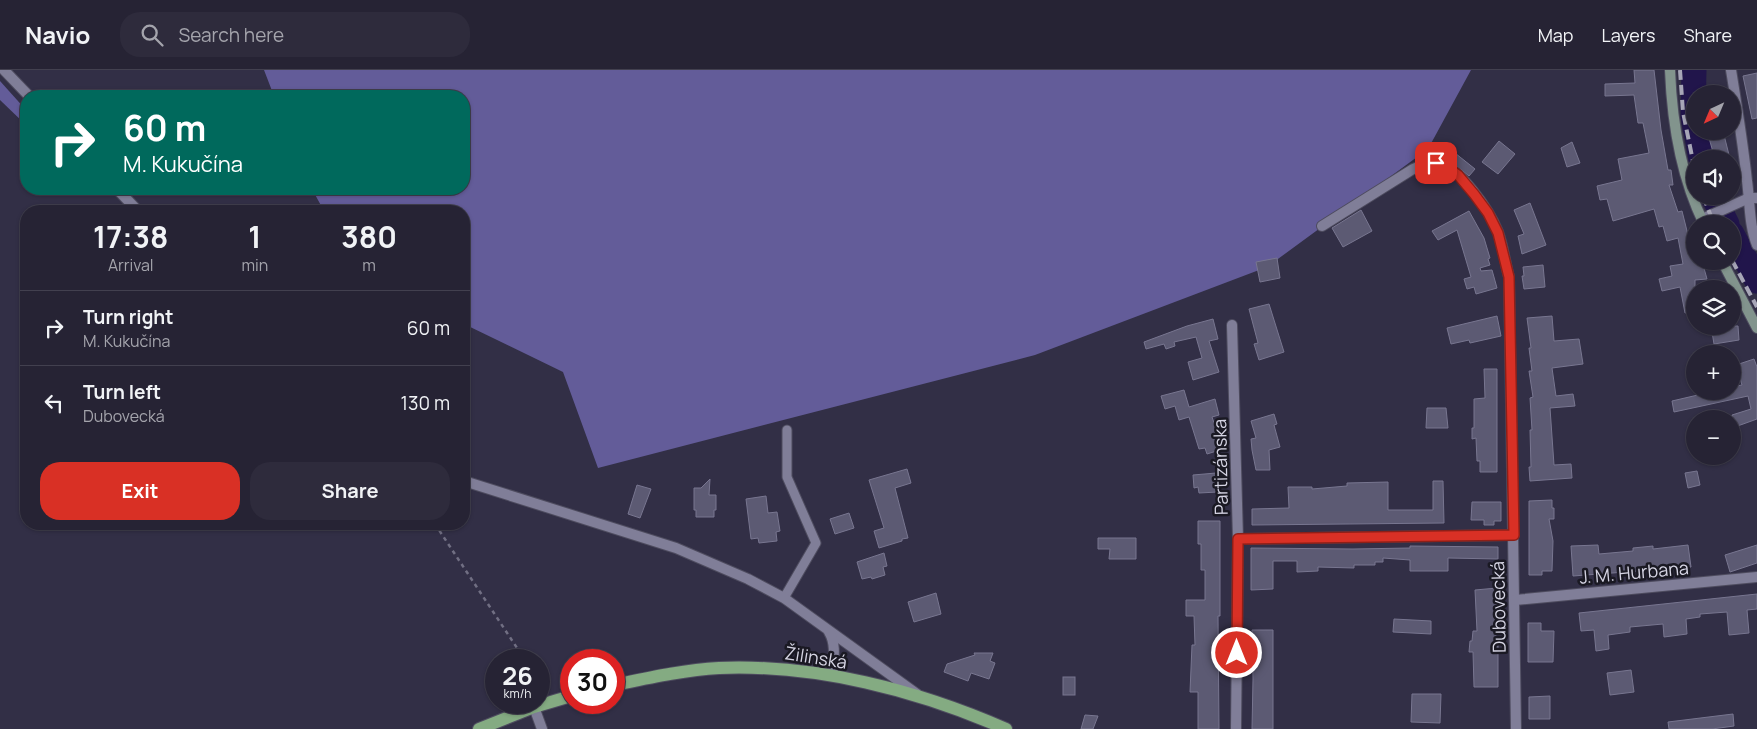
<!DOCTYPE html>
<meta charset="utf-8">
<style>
:root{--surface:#262334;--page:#2e2b3c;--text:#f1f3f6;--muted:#a4a4ac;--line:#42404f;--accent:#d93025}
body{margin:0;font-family:Manrope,sans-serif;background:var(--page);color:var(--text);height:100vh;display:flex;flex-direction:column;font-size:19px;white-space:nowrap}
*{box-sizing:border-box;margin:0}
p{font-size:16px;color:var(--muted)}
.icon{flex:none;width:28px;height:28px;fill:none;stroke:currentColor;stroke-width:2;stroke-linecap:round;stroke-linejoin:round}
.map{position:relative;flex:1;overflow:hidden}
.sheet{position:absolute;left:20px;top:135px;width:450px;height:325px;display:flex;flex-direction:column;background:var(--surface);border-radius:20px;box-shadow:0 1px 4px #0004,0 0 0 1px var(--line)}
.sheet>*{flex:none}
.top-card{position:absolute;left:20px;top:20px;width:450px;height:105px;border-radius:20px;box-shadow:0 1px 4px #0004,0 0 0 1px var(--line);background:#00695c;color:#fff;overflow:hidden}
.needle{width:32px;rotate:224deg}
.buttons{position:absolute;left:1686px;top:15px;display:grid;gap:10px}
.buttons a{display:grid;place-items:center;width:55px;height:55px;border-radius:50%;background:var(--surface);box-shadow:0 1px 4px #0004,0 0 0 1px var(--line);font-size:25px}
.speed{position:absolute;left:485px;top:579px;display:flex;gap:10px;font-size:25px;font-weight:700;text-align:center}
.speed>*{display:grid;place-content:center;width:65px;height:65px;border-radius:50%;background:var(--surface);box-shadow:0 1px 4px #0004,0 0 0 1px var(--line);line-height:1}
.speed small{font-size:12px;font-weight:400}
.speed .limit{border:8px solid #d22;background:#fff;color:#111}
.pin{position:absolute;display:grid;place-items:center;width:42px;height:42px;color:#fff;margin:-21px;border-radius:10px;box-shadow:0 2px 8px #0006}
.me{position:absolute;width:55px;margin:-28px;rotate:0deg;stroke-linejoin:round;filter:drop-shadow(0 0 4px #0008)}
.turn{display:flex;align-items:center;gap:18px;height:105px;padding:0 20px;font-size:22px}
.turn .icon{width:65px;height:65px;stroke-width:2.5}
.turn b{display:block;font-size:35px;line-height:42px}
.eta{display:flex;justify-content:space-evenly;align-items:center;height:85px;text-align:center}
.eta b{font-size:30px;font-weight:700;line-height:35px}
.button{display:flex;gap:10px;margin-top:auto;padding:10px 20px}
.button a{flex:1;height:58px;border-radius:20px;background:var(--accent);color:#fff;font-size:20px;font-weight:700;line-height:58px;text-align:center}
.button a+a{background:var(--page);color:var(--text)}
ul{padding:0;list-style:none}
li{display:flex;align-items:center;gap:15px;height:75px;padding:0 20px;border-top:1px solid var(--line)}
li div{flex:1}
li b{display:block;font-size:19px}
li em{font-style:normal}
header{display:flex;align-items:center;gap:30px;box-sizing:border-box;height:70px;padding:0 25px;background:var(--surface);border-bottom:1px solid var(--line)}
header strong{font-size:24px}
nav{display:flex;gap:28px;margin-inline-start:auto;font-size:18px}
.search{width:350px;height:45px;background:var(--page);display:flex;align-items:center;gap:12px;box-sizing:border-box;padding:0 18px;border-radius:20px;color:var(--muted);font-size:19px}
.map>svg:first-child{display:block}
.forest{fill:#635c99}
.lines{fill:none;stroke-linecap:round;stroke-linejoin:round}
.river{stroke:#21154b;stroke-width:25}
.building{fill:#5c5a73;stroke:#787690}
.service-casing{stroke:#4e4c5f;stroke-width:11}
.minor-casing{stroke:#4e4c5f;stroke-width:12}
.secondary-casing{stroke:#4e4c5f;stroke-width:12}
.primary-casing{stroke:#4e4c5f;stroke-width:14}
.path{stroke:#716f83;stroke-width:2.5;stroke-dasharray:4 4;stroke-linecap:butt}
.service{stroke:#807e98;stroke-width:9}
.minor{stroke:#807e98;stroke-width:10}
.secondary{stroke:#82948d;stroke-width:10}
.primary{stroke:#84ab82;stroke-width:12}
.rail{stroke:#a7a6b7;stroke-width:4;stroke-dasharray:10 5;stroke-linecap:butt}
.route-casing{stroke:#8d1f18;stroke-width:12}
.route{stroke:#d93025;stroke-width:9}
.labels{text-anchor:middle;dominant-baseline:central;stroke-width:5;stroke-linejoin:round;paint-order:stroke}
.street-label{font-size:18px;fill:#d5d4e3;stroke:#1a1923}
</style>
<header>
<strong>Navio</strong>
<div class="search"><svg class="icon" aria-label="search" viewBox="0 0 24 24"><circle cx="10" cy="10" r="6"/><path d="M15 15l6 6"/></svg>Search here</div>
<nav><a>Map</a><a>Layers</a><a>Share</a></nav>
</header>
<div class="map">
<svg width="1757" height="659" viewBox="0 0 1757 659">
<rect width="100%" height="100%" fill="#322f46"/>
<g class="forest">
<path d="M264,0H1471L1428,79L1267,197L1035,285L598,398L563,302L464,254V141H324L312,119H464V26H274Z"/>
<path d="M0,11L26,40V55L0,30Z"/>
</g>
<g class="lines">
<g class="river">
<path d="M1694,0L1693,46L1695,58"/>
<path d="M1696,61L1701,89"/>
<path d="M1713,126L1727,154"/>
<path d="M1732,164L1757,211"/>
</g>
</g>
<g class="building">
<path d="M1634,0H1654L1661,60L1668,100H1671L1673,115H1669L1678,142L1682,141L1693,185L1695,184V191H1702L1707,209L1695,210V241L1685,243L1680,217L1662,221L1659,209L1672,206L1670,196L1683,194L1678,168L1667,171L1663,156L1659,157L1654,139L1613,151L1607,129L1600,130L1597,116L1622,110L1618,89L1649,83L1643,53H1638L1634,25L1605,26V14L1635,13Z"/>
<path d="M1757,3V48L1752,49L1743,6Z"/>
<path d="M1707,61H1723L1730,89H1715Z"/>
<path d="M1499,71L1515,84L1498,104L1482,92Z"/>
<path d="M1572,72L1580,93L1567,97L1561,78Z"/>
<path d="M1450,79L1475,99L1469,106L1449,90Z"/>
<path d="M1530,133L1546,175L1522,184L1518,166L1524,164L1514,140Z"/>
<path d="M1361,140L1372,161L1343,177L1332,158Z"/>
<path d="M1469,141L1484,168L1490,188L1488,189L1490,195L1480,198L1481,201L1492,200L1497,218L1476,224L1474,217L1467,219L1464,209L1471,207L1457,160L1438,170L1432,161Z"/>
<path d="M1277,188L1280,208L1260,212L1256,192Z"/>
<path d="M1543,195L1545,217L1524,219L1522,206H1524L1523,197Z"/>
<path d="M1269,234L1284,282L1259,290L1254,274L1258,273L1249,239Z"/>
<path d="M1497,246L1501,266L1470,273L1469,270L1451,274L1447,258Z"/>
<path d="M1552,246L1554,271L1579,269L1583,294L1552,298L1556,326L1573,324L1575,336L1550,338L1554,395L1571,394L1572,408L1530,411L1529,397H1531L1530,360H1532L1530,328L1533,327L1529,301H1532L1529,278H1531L1527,248Z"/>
<path d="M1213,249L1218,269L1209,271L1219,302L1193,310L1188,292L1202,288L1196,267L1174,272L1175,276L1166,279L1164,274L1146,279L1144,272L1187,256Z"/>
<path d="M1711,256H1738L1739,270L1714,274Z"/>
<path d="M1754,289L1757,297V349L1732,358V345L1751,339L1748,326L1674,342L1672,331L1715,321H1732V317L1742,315L1736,295Z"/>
<path d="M1484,299H1497V402H1480V391H1477L1476,368L1472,369V358H1474V329L1485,328Z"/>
<path d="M1184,320L1189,337L1215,329L1219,345L1212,347L1223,379L1207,384L1205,378L1199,379L1189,347L1179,350L1175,336L1165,339L1161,326Z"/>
<path d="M1427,338H1446L1448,358H1426Z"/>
<path d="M1274,344L1277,354L1274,355L1280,377L1269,380L1270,400H1256L1252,380L1251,369L1256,368L1251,351Z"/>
<path d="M907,399L911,413L895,418L908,468L902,469V471L879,478L874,461L884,458L869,410Z"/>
<path d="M1697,401L1700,415L1688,418L1685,403Z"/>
<path d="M1216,403L1218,422L1199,423L1198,417L1194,418L1193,405Z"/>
<path d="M710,409L709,425H716V440H714V447H696V440H694V418H701Z"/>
<path d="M1433,411H1443L1444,453L1252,455V439L1289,438L1288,417H1312V419L1347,416V413L1388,412V440H1433Z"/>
<path d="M637,415L651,419L640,448L628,444Z"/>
<path d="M766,426L768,443L777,442L780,461L776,462L777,471L759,473L758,468L751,469L746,429Z"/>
<path d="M1552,430V438H1554V449H1549L1553,471L1552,501H1542V505H1529V431Z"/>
<path d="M1472,432H1501V451H1494V455H1484V450H1471Z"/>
<path d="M849,443L854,458L835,464L830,449Z"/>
<path d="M1198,451H1220V546H1218L1219,659H1198V622H1190L1192,575H1195L1194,546H1186V530H1205V500H1201V474H1198Z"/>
<path d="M1098,468H1136V489H1109L1110,479H1098Z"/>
<path d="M1598,475L1599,484L1633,481V478L1653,476V479L1688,475L1691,497L1573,506L1571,476Z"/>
<path d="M1757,475V493L1730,502L1725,485Z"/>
<path d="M1410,476L1498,477V489L1448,488V501H1410V490L1383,488V492H1375V495H1354V498L1318,497V501L1297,502V491H1273V519L1251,520V478L1353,479L1410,478Z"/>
<path d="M884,483L887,496L883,497L885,505L872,509L871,507L862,509L857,492Z"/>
<path d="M1497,518L1498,533L1496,534L1497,545H1495L1496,570H1498V617H1474L1473,582H1469L1470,571H1472L1473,561H1477L1475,520Z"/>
<path d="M936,523L941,544L914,552L908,532Z"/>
<path d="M1757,524V539L1747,540L1749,563L1729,565L1727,542L1700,544V547L1686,549L1687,564L1664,567L1663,554L1630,557V562L1608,565L1609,579L1596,581L1594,560L1581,561L1579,543Z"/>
<path d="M1394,549L1431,551V564L1393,562Z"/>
<path d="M1528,553H1541V561H1554L1553,592H1528Z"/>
<path d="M1252,560H1273V659H1252L1253,609Z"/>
<path d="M974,583H993L990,591L995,593L989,609L971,603L968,611L944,602L947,594L975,585Z"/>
<path d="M1631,600L1634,622L1610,625L1607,603Z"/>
<rect x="1063" y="607" width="12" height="18"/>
<path d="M1412,624H1441L1440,653L1411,652Z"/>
<path d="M1550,626V649H1529V627Z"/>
<path d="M1733,644L1734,656L1712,659H1669L1668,652Z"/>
<path d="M1085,645L1098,646L1093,659H1081Z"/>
</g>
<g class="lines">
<defs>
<path id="service" d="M784,528L816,473L787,407V360"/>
<g id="minor">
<path d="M4,0L29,26"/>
<path d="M1731,0C1737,37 1743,73 1747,111C1750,132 1749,155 1757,175"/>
<path d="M117,119L138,141"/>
<path d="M1702,149L1749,128H1757"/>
<path d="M1322,156L1413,99C1420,96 1427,93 1435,93C1458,93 1490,142 1498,162C1503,176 1505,192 1509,207L1516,659"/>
<path d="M1232,255L1238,469L1236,659"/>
<path d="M464,411L676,478L748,509L784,528L917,624"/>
<path d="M1238,469L1514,465"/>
<path d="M1515,530L1757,507"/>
<path d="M829,562C837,575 833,591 832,606"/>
<path d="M534,637L542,659"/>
</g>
<g id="secondary">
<path d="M1670,0C1672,52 1681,107 1704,154"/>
<path d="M1722,191L1757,258"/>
</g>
<g id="primary">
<path d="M614,615C648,608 684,600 719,598C816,594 917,620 1006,659"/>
<path d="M479,659L534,637L571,626"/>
</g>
</defs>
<use href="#service" class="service-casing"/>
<use href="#minor" class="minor-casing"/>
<use href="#secondary" class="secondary-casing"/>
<use href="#primary" class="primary-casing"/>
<path class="path" d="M435,454L525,590"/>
<use href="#service" class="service"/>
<use href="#minor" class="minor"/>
<use href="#secondary" class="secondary"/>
<use href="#primary" class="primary"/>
<g class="rail">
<path d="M1680,0L1683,42L1695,101"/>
<path d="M1703,126L1714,154"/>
<path d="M1732,190L1757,237"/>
</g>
</g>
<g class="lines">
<defs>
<path id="route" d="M1237,583L1238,469L1514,465L1509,207L1498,163L1488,143L1474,124L1458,105L1446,96L1436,93"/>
</defs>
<use href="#route" class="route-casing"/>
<use href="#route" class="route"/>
</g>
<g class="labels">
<g class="street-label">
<text transform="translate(1220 397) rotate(-91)">Partizánska</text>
<text transform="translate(1634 502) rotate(-5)">J. M. Hurbana</text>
<text transform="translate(1498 537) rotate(-91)">Dubovecká</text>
<text transform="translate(816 587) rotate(9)">Žilinská</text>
</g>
</g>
</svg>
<div class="buttons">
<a><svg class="needle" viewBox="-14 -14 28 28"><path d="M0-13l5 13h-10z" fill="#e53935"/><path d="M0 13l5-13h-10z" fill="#a4a4ac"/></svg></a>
<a><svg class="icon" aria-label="sound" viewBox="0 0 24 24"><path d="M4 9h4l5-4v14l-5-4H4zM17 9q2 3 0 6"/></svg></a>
<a><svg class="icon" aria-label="search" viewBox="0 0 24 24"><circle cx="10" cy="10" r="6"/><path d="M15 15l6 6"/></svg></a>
<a><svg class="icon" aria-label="layers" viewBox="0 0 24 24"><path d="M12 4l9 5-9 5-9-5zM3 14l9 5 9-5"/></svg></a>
<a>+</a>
<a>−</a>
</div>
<div class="speed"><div>26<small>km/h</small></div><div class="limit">30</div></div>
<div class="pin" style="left:1436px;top:93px;background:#d93025"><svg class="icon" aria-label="arrive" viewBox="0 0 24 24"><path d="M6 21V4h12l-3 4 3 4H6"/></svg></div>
<svg class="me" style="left:1237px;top:583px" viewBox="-20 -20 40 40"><circle r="17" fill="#d93025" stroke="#fff" stroke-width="3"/><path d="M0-11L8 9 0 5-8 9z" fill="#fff"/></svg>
<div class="top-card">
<div class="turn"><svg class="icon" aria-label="right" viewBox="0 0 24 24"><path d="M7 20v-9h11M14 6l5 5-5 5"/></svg><div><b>60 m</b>M. Kukučína</div></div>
</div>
<section class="sheet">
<div class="eta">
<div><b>17:38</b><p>Arrival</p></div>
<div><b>1</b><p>min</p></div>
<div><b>380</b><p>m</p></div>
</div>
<ul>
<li><svg class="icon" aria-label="right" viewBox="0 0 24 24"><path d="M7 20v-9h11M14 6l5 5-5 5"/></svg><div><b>Turn right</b><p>M. Kukučína</p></div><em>60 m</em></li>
<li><svg class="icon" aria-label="left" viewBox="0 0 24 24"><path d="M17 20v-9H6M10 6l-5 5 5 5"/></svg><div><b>Turn left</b><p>Dubovecká</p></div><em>130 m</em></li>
</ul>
<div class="button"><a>Exit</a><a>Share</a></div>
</section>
</div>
